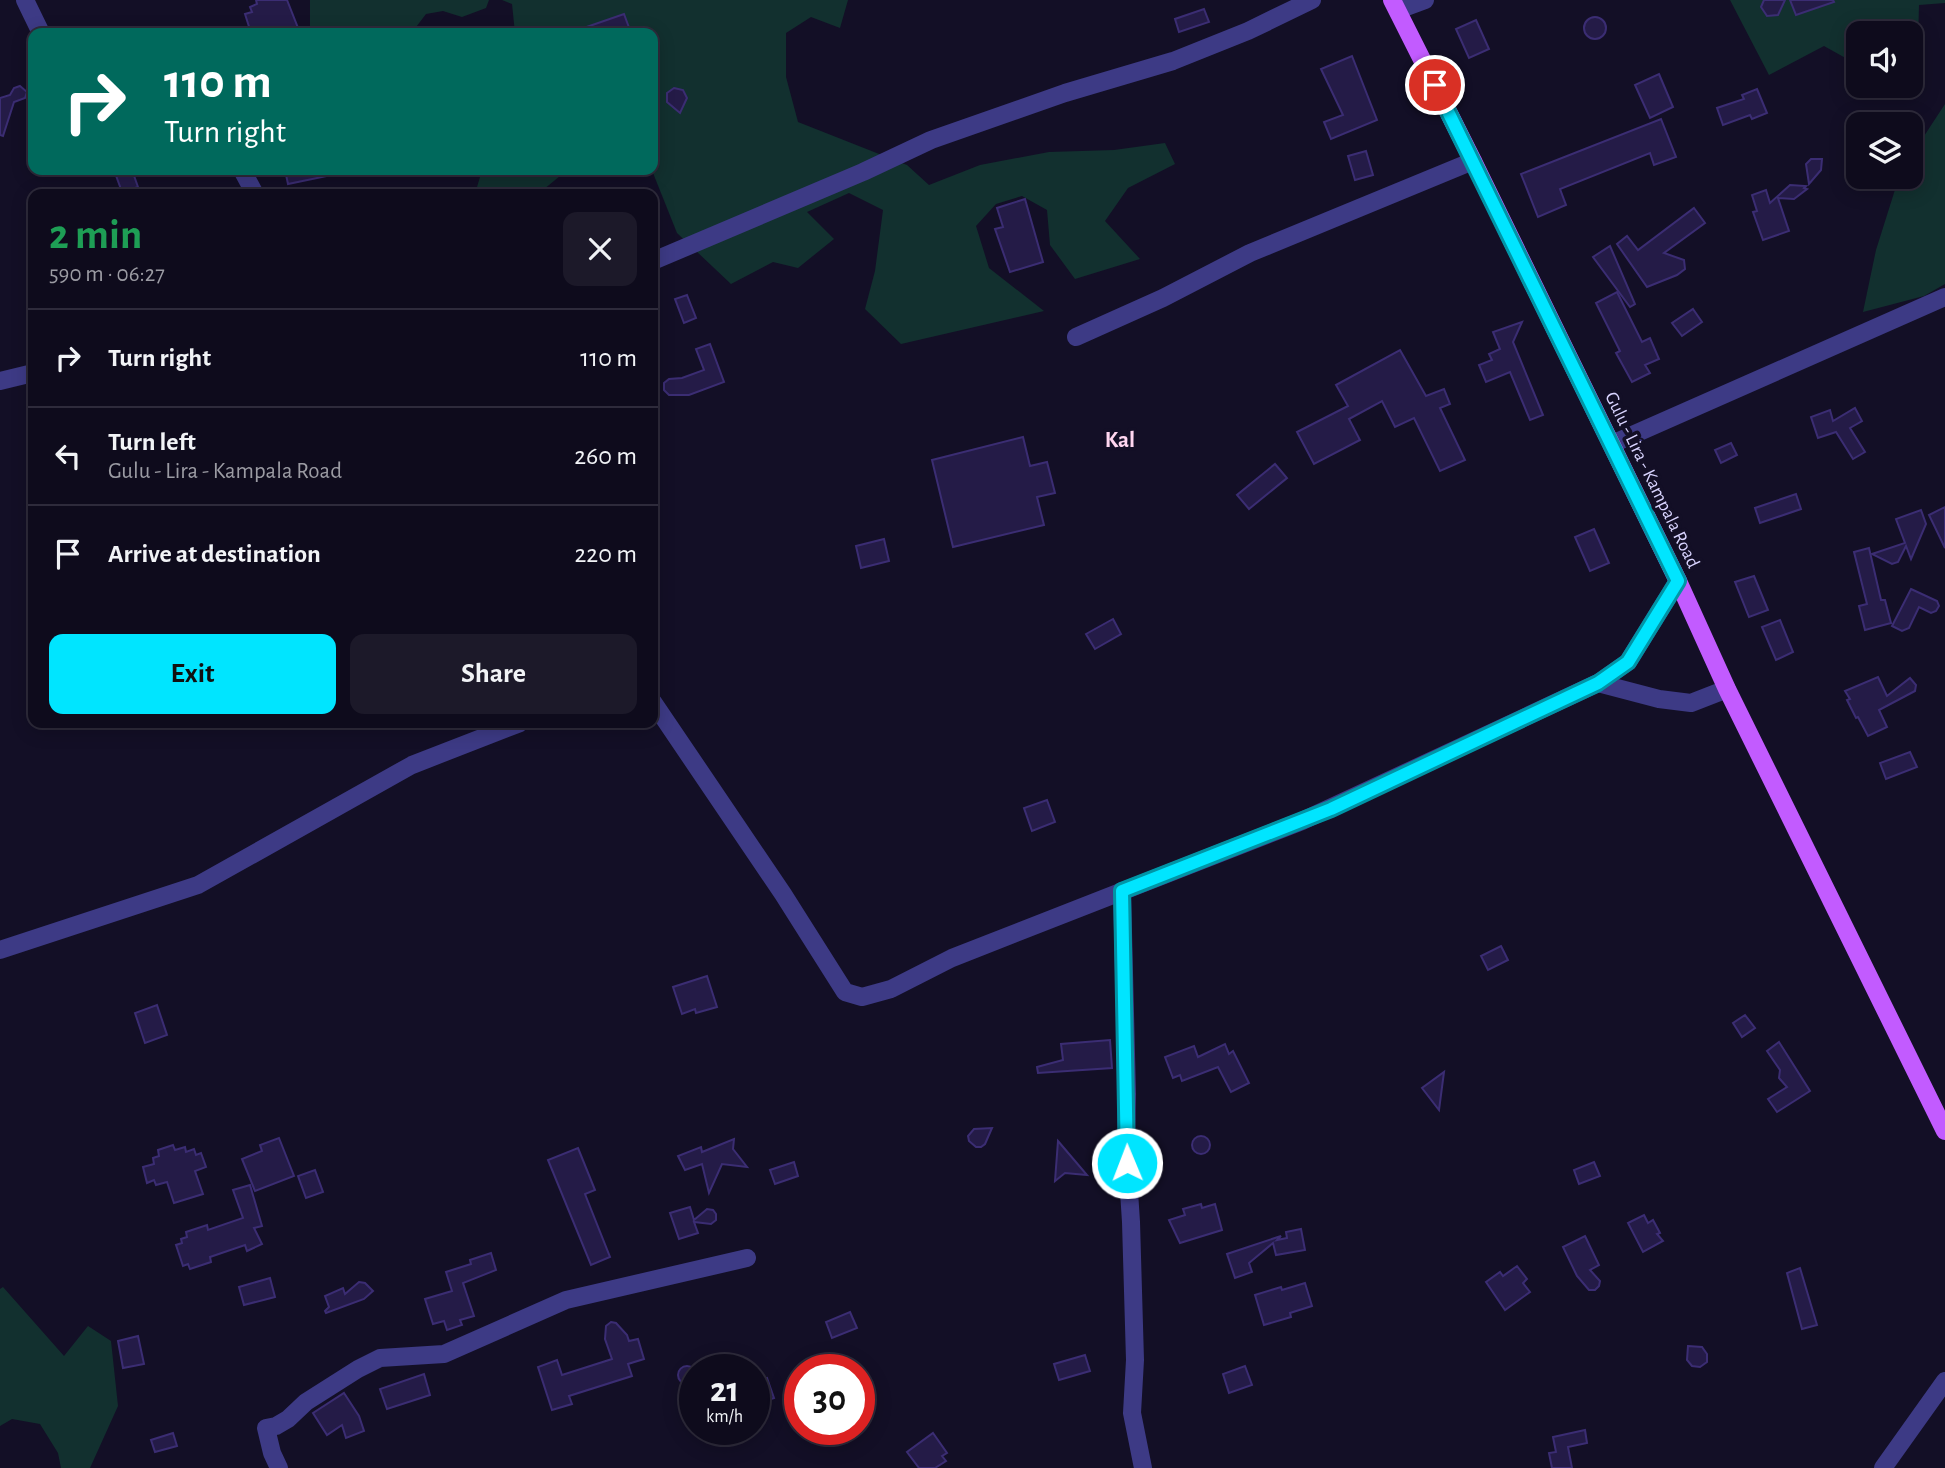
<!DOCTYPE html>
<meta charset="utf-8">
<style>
:root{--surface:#0e0b1c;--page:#1c1929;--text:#f1f3f6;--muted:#9b9ba3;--line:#2e2b3b;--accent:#00e5ff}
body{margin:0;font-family:"Alegreya Sans",sans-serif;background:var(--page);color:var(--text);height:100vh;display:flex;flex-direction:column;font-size:26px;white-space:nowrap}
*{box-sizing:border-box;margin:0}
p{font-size:23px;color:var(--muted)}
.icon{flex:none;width:38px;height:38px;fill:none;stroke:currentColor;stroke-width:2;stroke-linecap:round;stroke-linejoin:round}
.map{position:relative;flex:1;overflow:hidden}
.panel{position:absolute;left:28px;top:189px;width:630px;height:539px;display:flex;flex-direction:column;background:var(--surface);border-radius:14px;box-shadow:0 4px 18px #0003,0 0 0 2px var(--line)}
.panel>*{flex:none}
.banner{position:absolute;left:28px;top:28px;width:630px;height:147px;border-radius:14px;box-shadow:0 4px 18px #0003,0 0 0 2px var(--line);background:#00695c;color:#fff;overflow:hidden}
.tools{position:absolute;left:1846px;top:21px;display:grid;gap:14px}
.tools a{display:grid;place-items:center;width:77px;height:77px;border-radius:14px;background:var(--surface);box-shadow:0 4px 18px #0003,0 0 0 2px var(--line);font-size:35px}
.speed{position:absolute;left:679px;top:1354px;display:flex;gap:14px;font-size:35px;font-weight:700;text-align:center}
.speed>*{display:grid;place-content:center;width:91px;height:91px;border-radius:50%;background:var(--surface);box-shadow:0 4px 18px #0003,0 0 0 2px var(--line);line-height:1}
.speed small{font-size:18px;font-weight:400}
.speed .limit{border:10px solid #d22;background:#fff;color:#111}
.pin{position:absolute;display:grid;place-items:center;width:60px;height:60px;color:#fff;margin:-30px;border:4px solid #fff;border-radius:50%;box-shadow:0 2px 7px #0007}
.me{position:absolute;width:77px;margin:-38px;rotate:359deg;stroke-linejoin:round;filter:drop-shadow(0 0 5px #0008)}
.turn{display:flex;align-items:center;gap:24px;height:147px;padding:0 21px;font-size:32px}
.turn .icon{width:91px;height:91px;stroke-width:2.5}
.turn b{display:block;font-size:49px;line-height:60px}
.round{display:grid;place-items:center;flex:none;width:74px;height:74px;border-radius:14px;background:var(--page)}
.headline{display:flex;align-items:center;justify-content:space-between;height:119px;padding:0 21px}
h1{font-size:42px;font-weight:600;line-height:52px;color:#1e9e55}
.action{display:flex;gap:14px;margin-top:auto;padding:14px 21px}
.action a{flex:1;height:80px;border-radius:14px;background:var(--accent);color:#111;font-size:28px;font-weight:600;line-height:80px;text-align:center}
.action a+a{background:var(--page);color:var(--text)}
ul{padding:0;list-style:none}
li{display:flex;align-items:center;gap:21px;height:98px;padding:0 21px;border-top:2px solid var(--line)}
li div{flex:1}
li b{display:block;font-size:26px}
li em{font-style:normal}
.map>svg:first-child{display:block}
.green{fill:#12302f}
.building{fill:#241b47;stroke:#3b2d73;stroke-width:2}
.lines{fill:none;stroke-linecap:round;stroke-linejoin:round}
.minor{stroke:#3d3a85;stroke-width:18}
.major{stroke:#c25bff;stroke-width:18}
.route-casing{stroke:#0095a6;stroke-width:18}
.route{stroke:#00e5ff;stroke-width:12}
.labels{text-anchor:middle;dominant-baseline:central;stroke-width:7;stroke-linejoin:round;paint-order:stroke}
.street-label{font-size:19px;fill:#d9d4ff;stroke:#130f26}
.quarter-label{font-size:23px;font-weight:bold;fill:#ffd6f0;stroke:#130f26}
</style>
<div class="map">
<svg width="1945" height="1468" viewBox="0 0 1945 1468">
<rect width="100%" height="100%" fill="#130f26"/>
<g class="green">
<path d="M310,0H489L486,8L462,17L443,11L426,14L413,31L398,29L393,33H310Z"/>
<path d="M502,0H848L840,28L811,17L786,33V77L798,122L907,165L929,185L980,165L1049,152L1114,150L1165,143L1175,164L1128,188L1105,221L1140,259L1075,279L1050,245L1047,210L1022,196L996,204L976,226L989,268L1044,311L901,344L865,309L875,271L883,210L849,193L807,212L834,239L798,268L773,262L731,284L677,233L653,173L620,172L560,176L538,194H475L482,170H653V33H515L512,4Z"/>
<path d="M1730,0H1945V3L1919,5L1918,43L1911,49V33H1858V65L1824,46L1769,75Z"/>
<path d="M1945,104V284L1924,296L1863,312L1876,250L1899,177H1911V156Z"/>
<path d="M3,1287L64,1356L88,1326L111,1341L118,1406L90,1468H61L58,1453L40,1424L12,1419L0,1426V1289Z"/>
</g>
<g class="building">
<path d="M256,0H287L300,33H251L245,14L252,12L250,7L257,4Z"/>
<path d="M1764,0H1785L1778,15L1767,16L1761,7Z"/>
<path d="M1790,0H1833L1834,2L1796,15Z"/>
<path d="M1204,9L1209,22L1179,32L1175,19Z"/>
<path d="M624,14L631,33H575V31Z"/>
<circle cx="1595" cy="28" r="11"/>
<path d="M1476,20L1489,49L1469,58L1456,29Z"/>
<path d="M1352,56L1377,120L1331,139L1324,122L1343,115L1321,69Z"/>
<path d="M1659,74L1673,107L1650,118L1635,85Z"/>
<path d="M20,86L27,92L25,98L14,102L3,136L0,135V98L10,95L14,88Z"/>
<path d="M674,88L683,90L687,98L680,113L667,102V93Z"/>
<path d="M1757,89L1767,113L1752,119L1750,115L1723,125L1717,108L1744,99L1742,95Z"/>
<path d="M1661,119L1676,157L1654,165L1650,153L1560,189L1566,205L1538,217L1521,174Z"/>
<path d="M1366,151L1373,175L1355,180L1348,156Z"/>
<path d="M1811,159H1822L1821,170L1809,184L1806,164Z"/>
<path d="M114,170H132L138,187L122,192Z"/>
<path d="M285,170H327V176L288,184Z"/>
<path d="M1790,185L1806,186L1804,188L1807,189L1794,199L1778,198L1789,231L1763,240L1753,212L1757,211L1752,195L1766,190L1770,203Z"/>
<path d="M1025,199L1043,262L1010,272L995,229L1003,227L997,208Z"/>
<path d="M1694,208L1705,223L1664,253L1684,260L1685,269L1677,275L1647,287L1617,244L1627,236L1638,250Z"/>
<path d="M1610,246L1635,304L1630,307L1593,257Z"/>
<path d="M1617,292L1642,342L1650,338L1659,359L1645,365L1650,373L1632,382L1616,353L1620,351L1596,303Z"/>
<path d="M687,295L696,318L684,323L675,299Z"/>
<path d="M1693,309L1702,322L1682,336L1672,323Z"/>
<path d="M1522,322L1513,342L1543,415L1530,420L1510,372L1486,382L1479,365L1492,360L1489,354L1500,349L1493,332Z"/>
<path d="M710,344L724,382L689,395H669L664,390V383L669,379L682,378L704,370L696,349Z"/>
<path d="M1400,350L1426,396L1444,389L1450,404L1440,408L1465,460L1440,471L1414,418L1395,427L1382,401L1349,419L1360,440L1314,464L1297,432L1348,406L1336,385Z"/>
<path d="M1855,408L1862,421L1850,428L1865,452L1853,459L1836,432L1818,438L1811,417L1830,410L1833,421Z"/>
<path d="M1023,437L1030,466L1047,462L1055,493L1037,497L1044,525L953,547L932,460Z"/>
<path d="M1731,443L1737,455L1721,463L1715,450Z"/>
<path d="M1275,464L1287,478L1249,509L1237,495Z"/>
<path d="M1796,494L1801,509L1760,523L1755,508Z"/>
<path d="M1945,507V548L1929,515Z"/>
<path d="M1921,510L1926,524L1911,559L1906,546L1898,562L1892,564L1872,554L1905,543L1896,519Z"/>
<path d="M1594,529L1609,563L1590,571L1575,537Z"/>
<path d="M884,539L889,561L861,568L856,546Z"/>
<path d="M1869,548L1881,600H1885L1891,623L1865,630L1859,606L1867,604L1854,552Z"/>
<path d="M1754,576L1768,610L1749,617L1735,582Z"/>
<path d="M1911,589L1937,601L1939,606L1936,611L1931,613L1919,607L1909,628L1902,631L1892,626Z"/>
<path d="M1113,619L1121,634L1095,649L1086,634Z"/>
<path d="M1780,620L1793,652L1776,660L1762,627Z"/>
<path d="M1878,677L1887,696L1910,678L1916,685L1915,691L1879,710L1887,727L1868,736L1858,717L1856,718L1847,700L1850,699L1845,691Z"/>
<path d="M1910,752L1917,767L1886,779L1880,763Z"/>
<path d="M1047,800L1055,822L1032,831L1024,808Z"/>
<path d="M1501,946L1508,960L1488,970L1481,956Z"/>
<path d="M707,976L717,1007L696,1013L695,1009L682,1014L673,987Z"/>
<path d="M157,1005L167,1035L145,1043L135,1013Z"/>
<path d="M1745,1015L1755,1028L1742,1037L1733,1023Z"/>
<path d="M1110,1040L1112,1068L1038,1073L1037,1067L1063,1060L1061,1044Z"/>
<path d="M1779,1042L1810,1091L1777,1112L1768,1099L1787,1087L1779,1078L1780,1070L1767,1051Z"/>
<path d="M1225,1044L1229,1054L1233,1051L1249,1083L1231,1092L1218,1067L1182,1081L1180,1075L1173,1078L1165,1057L1194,1046L1198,1057Z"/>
<path d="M1444,1072L1439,1110L1422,1088Z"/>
<path d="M992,1128L985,1144L981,1147H976L969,1141L968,1136L974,1129Z"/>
<circle cx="1201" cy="1145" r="9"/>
<path d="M279,1138L294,1176L255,1191L242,1159L262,1151L260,1145Z"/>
<path d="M734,1139L733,1149L747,1167L722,1164L709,1193L702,1164L685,1170L678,1156L701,1147L702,1152Z"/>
<path d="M1058,1141L1087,1175L1065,1173L1055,1181Z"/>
<path d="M173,1145L175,1150L185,1147L186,1152L194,1149L196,1155L201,1153L206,1167L195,1171L203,1194L174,1203L167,1182L156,1185L154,1180L147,1183L143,1167L154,1164L153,1158L159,1156L158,1150Z"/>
<path d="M578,1148L595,1190L585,1194L610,1257L591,1265L548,1160Z"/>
<path d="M794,1162L798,1176L775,1184L770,1170Z"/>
<path d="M1594,1162L1600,1176L1579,1184L1574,1170Z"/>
<path d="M315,1170L323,1192L306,1198L298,1176Z"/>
<path d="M250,1185L262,1226L254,1228L262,1244L247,1251L245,1245L210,1257L211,1262L190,1269L188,1264L183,1266L176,1245L182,1243L181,1239L187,1237L186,1232L207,1225L208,1230L243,1218L233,1190Z"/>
<path d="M1201,1204L1202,1208L1215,1204L1222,1230L1180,1243L1169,1220L1185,1215L1183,1209Z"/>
<path d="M690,1207L694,1220L707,1209L713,1210L716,1214V1220L711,1224L694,1222L698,1233L679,1239L670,1213Z"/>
<path d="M1644,1215L1648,1223L1653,1220L1660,1233L1657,1234L1663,1241L1643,1252L1628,1223Z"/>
<path d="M1301,1229L1305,1250L1276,1255L1273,1243L1249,1263L1252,1272L1235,1278L1227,1254L1281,1236L1277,1240L1287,1238L1286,1232Z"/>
<path d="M1585,1236L1599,1265L1590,1270L1600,1281L1599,1286L1595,1290H1589L1577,1276L1563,1247Z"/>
<path d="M491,1253L496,1270L463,1283L474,1316L460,1320L462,1325L447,1330L444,1321L433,1324L425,1299L452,1291L446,1272L471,1264L470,1260Z"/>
<path d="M1517,1266L1527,1279L1523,1283L1530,1292L1505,1310L1486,1282L1500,1272L1503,1276Z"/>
<path d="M1800,1268L1817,1325L1802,1329L1787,1273Z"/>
<path d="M270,1278L275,1297L244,1305L239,1287Z"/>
<path d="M359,1282L365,1283L373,1291L364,1299L326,1313L325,1311L329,1307L325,1296L343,1288L345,1294Z"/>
<path d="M1305,1283L1312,1306L1290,1313L1291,1317L1264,1325L1255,1295L1281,1287L1282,1290Z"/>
<path d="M850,1312L857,1328L832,1338L826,1322Z"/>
<path d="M611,1322L616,1323L627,1335L629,1341L638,1339L644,1359L628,1364L632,1376L569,1396L572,1404L552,1410L538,1367L557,1360L562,1375L612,1359L605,1339L606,1326Z"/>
<path d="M138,1336L144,1364L123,1368L118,1341Z"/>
<path d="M1688,1346L1702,1347L1707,1354V1362L1700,1367L1692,1366L1687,1360Z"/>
<path d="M1085,1355L1090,1371L1059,1380L1054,1364Z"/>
<path d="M1245,1366L1252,1385L1229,1393L1223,1374Z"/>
<circle cx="687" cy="1375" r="9"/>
<path d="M424,1374L430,1395L387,1409L380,1389Z"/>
<path d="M767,1378L774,1398L754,1404V1382Z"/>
<path d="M344,1393L359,1416L364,1431L346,1438L342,1425L327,1435L313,1413Z"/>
<path d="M1585,1430L1587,1443L1568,1447L1572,1468H1552L1549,1453L1556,1452L1553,1437Z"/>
<path d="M173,1433L177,1446L155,1452L151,1440Z"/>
<path d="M933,1433L947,1453L942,1456L946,1461L935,1468H919L907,1452Z"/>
</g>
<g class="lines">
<g class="minor">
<path d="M25,0L41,33"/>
<path d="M1398,10L1425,0"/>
<path d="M242,170L255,194"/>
<path d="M653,261L863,172L931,140L1065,93L1173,61L1248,31L1312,0"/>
<path d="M1076,337L1163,298L1250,253L1473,161"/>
<path d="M0,381L33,373"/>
<path d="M1612,444L1945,297"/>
<path d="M1598,683L1659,699L1691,703L1727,689"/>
<path d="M653,702L783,894L845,992L862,997L891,989L952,958L1302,821L1598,683L1628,662L1678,581"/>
<path d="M1122,891L1127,1094L1126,1145L1131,1222L1135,1360L1132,1413L1143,1468"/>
<path d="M0,950L198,885L412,765L520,723"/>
<path d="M279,1468L272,1453L266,1428L276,1426L288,1419L306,1402L358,1369L380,1358L444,1354L566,1300L747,1258"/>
<path d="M1883,1468L1945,1381"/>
</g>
<path class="major" d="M1392,0L1473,161L1678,581L1727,689L1945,1131"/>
</g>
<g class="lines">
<defs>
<path id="route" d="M1127,1163L1122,891L1331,809L1598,683L1628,662L1678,581L1435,85"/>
</defs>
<use href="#route" class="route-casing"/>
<use href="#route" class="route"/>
</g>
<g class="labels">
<g class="street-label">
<text transform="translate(1652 480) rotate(64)">Gulu - Lira - Kampala Road</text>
</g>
<g class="quarter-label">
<text x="1120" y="440">Kal</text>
</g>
</g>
</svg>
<div class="tools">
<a><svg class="icon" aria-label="sound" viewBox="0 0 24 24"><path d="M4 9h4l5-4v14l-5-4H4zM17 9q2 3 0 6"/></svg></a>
<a><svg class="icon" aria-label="layers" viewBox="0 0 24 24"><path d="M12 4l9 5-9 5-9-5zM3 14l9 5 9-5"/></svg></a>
</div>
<div class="speed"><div>21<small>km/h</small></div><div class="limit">30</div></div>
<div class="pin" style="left:1435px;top:85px;background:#d93025"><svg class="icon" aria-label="arrive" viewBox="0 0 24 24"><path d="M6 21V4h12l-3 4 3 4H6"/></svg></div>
<svg class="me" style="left:1127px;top:1163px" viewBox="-20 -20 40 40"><circle r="17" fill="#00e5ff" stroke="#fff" stroke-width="3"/><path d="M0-11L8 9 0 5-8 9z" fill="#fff"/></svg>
<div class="banner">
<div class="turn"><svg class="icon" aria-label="right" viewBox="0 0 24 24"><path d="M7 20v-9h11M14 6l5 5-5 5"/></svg><div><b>110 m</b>Turn right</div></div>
</div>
<section class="panel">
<div class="headline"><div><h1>2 min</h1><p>590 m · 06:27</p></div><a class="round"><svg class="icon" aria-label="close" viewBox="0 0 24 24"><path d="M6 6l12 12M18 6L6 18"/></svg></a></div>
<ul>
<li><svg class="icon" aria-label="right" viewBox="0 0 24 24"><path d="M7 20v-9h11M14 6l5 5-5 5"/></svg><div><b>Turn right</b></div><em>110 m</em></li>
<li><svg class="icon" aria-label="left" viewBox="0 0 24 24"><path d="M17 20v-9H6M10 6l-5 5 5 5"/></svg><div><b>Turn left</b><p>Gulu - Lira - Kampala Road</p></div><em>260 m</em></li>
<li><svg class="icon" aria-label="arrive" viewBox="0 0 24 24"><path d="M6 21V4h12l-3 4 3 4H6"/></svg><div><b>Arrive at destination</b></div><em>220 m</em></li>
</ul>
<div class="action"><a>Exit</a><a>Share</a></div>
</section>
</div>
